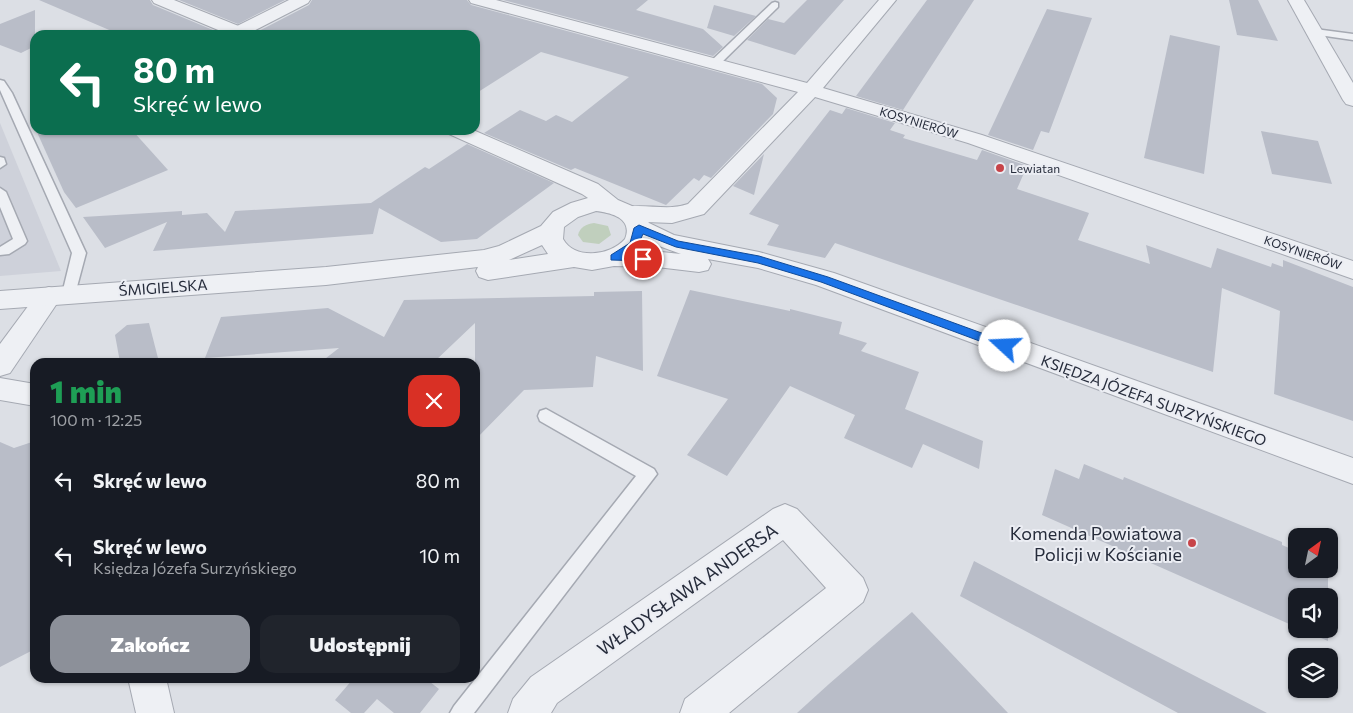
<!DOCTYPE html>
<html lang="pl">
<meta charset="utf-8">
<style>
:root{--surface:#171b24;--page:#20242c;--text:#f1f3f6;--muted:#9ea1a6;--accent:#8c9099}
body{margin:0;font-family:Commissioner,sans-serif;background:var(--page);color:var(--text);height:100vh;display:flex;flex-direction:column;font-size:19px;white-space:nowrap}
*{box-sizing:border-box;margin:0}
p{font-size:16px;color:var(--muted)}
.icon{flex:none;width:28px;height:28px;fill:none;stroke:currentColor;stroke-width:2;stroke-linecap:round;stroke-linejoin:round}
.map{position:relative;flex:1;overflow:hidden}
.drawer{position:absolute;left:30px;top:358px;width:450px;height:325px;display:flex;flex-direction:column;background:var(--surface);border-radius:15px;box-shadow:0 1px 4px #0004}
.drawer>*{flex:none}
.top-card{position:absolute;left:30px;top:30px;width:450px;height:105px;border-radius:15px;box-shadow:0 1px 4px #0004;background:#0b6e4f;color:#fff;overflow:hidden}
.needle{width:32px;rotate:33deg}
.fabs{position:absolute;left:1288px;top:528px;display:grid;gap:10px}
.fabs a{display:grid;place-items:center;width:50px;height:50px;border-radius:10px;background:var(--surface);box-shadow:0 1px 4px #0004;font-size:25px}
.pin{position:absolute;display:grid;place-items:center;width:42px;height:42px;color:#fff;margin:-21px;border:2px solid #fff;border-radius:50%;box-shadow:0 1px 5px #0007}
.me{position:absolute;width:55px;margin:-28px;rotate:290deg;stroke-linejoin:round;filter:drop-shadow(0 0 4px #0008)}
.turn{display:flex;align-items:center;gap:18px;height:105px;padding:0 20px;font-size:22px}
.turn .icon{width:65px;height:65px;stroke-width:2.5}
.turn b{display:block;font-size:35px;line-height:42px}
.round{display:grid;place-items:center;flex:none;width:52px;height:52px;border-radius:15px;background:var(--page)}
.head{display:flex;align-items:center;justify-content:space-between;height:85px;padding:0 20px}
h1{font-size:30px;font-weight:800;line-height:38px;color:#1e9e55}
.primary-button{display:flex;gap:10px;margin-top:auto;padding:10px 20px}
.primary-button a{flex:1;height:58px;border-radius:15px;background:var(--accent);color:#fff;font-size:20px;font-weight:800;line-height:58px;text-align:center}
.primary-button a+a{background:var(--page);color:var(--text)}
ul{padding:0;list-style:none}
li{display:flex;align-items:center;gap:15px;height:75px;padding:0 20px}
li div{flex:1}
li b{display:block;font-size:19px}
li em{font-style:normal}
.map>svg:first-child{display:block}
.built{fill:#ced1da}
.green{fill:#c0cfbd}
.building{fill:#b9bdc8}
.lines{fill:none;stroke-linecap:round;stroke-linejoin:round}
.service-casing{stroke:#a5a9b2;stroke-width:3}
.minor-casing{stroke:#a5a9b2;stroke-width:2}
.tertiary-casing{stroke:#a5a9b2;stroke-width:2}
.service{fill:#eef0f4;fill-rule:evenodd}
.minor{fill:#eef0f4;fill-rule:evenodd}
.tertiary{fill:#eef0f4;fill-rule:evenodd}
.route{fill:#1a73e8;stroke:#114b97}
.poi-dot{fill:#c74449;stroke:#ebedf3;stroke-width:2}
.labels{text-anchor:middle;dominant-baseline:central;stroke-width:4;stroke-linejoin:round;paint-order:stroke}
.far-street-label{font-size:12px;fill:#262c3b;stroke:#ebedf3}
.far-poi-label{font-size:12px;fill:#262c3b;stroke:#ebedf3;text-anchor:start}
.street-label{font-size:15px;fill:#262c3b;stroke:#ebedf3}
.near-poi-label{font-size:18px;fill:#262c3b;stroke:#ebedf3;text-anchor:end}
.near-street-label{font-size:18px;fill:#262c3b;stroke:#ebedf3}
</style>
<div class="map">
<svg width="1353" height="713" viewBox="0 0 1353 713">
<rect width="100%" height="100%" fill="#dcdfe5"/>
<path class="built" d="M0,123L61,271L0,276Z"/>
<path class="green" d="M594,223L608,226L611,235L599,244L583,242L578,235C580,227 586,224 594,223Z"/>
<g class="building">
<path d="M39,0H150L153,5L225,35H121Z"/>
<path d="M179,0H285L238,24Z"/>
<path d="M312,0H467L471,5L762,84L777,98L773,114L711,178L704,175L699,181L694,178L666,205L575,168L571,170L484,133L520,110L546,121L556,115L572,122L629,77L541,52L475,94V35H256L255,33L309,5Z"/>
<path d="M503,0H648L636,10L703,29L723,47L713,56Z"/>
<path d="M807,0H844L795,55L747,40L768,19L784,23Z"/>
<path d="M927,0H974L903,110L856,96Z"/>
<path d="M1229,0H1258L1278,41L1237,35Z"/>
<path d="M714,5L756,16L734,36L707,28Z"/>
<path d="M1047,9L1092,18L1049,133L1041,131L1033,150L988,135Z"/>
<path d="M35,10V46L21,53L0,45V24Z"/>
<path d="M1170,35L1220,46L1204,174L1144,158Z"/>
<path d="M846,108L895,123L890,130L905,135L903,138L977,160L982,150L1027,166L1017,189L1089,213L1078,240L1150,264L1146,245L1211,268L1217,248L1271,267L1272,263L1283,267V260L1353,287V421L1274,394L1280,311L1222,288L1213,372L835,243L825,258L767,245L779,225L749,214L830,110L842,114Z"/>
<path d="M36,130H132L168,170L76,208L64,192Z"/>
<path d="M1261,131L1318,141L1332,184L1272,174Z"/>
<path d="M467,144L554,183L477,239L441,242L379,208L373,234L153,251L167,222L105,248L83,217L182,211V215L207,213L225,232L235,211L371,203L425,167L429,169Z"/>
<path d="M764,154L754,195L733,186Z"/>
<path d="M690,290L790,311V309L842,322L839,334L867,343L861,351L919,372L905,409L983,441L979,469L923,444L912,468L844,438L855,415L790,386L727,476L687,455L728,399L657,376Z"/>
<path d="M642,291L643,371L596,356L593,387L524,390L475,440V323L434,362H321L339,348L205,358L221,317L328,308L384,337L404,300L594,296V292Z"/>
<path d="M149,323L159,362H120L115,335L127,325Z"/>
<path d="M35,441V649L0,667V442L14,448Z"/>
<path d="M1084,464L1123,480L1124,477L1282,542V545L1296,551V569H1328V596H1296V627L1042,515L1055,469L1079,479Z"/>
<path d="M974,561L1131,643L1267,713H1178L960,596Z"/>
<path d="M912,612L1008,713H797L829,684Z"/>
<path d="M1300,629H1328V641Z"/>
<path d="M351,678H425L439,689L420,713H394L377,699L364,713H351L335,700L353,679Z"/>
</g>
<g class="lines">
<defs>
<g id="service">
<path d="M775,2L778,3V7L718,66H710V62L772,3Z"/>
<path d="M1315,29L1353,34V40L1312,34V30Z"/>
<path d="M0,80L4,81L12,93L86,253L74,298H64L62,294L72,253L0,90Z"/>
<path d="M0,157L4,158L6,164L0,168Z"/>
<path d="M0,188L6,192L27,241L25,244L9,254L0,255V247L13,239L0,207Z"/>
<path d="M546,409L654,469L657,474L474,713H450L454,706L636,476L540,421L538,416L540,411Z"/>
</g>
<g id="minor">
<path d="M289,0H310L308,3L246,35H232L230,32L233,28Z"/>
<path d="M469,0H496L807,83L879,0H896L823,88L982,135L1353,261V279L968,143L815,97L704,214L672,223L646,222L621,218L617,213L621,208C643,202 666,212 688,204L798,92L471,3Z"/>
<path d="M1288,0H1304L1353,83V106L1346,104L1343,100Z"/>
<path d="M49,287L58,290L62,296L10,373L0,376V344L40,290Z"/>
<path d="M0,378L35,384V406L0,400Z"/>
<path d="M785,504L797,509L863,578L868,590L863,602L729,713H680L685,699L826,588L783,540L557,703L551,713H508L513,699L531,677L773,509Z"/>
<path d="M128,678H166L174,713H136Z"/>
</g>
<g id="tertiary">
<path d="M152,0H174L251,31L254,35H230L154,3Z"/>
<path d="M446,130H473L598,184L618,200L639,209L649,223L674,235L759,252L834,273L1353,458V484L816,285L758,268L708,259L711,264L708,270L699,272L657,267L614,266L592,270L574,267L488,280L479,277L476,271L478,267L326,285L0,309V291L326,267L484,250L499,246L541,226L553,212L571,203L588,198L582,194L449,134ZM596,211C613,213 633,219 625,239C610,256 575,260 563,239L564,227L578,217ZM648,242L681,254L642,250ZM542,245L548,254L509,260Z"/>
</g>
</defs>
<use href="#service" class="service-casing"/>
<use href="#minor" class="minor-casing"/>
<use href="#tertiary" class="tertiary-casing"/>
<use href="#service" class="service"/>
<use href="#minor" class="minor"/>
<use href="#tertiary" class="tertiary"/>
</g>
<path class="route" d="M639,225L678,241L759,256L828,277L1009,343L1010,346L1009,349H1001L821,282L758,263L676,247L643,234L637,247L626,255L646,256V261L611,260V255L630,243L634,228Z"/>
<g class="poi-dot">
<circle cx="1000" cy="168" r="5"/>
<circle cx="1192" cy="543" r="5"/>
</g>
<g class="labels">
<g class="far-street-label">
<text transform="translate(919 122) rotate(17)">KOSYNIERÓW</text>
<text transform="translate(1303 252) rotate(19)">KOSYNIERÓW</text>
</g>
<g class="far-poi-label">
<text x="1010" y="168">Lewiatan</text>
</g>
<g class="street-label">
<text transform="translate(163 287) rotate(-4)">ŚMIGIELSKA</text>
<text transform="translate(1154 400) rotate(20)">KSIĘDZA JÓZEFA SURZYŃSKIEGO</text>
</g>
<g class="near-poi-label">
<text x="1182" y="533">Komenda Powiatowa<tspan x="1182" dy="21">Policji w Kościanie</tspan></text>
</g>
<g class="near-street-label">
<text transform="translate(687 589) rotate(-35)">WŁADYSŁAWA ANDERSA</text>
</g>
</g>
</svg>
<div class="fabs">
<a><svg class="needle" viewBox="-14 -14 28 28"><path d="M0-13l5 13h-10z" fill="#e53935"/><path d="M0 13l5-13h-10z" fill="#9ea1a6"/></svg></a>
<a><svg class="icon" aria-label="sound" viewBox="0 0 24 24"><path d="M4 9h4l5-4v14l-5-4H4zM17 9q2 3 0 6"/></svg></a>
<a><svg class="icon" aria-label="layers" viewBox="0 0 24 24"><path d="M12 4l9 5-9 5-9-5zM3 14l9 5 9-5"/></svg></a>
</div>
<div class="pin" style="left:643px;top:259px;background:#d93025"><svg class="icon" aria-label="arrive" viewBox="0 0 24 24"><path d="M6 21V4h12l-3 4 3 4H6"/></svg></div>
<svg class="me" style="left:1005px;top:346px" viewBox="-20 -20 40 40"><circle r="19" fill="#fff"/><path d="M0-13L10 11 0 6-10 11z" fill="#1a73e8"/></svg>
<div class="top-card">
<div class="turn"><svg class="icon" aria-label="left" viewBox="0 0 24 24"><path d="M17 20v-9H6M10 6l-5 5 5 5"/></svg><div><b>80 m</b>Skręć w lewo</div></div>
</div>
<section class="drawer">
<div class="head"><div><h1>1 min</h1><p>100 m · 12:25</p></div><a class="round" style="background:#d93025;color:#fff"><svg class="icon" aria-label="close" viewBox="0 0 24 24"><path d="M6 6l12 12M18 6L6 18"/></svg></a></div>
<ul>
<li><svg class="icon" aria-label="left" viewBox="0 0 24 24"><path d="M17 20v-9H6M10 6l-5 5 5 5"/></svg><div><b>Skręć w lewo</b></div><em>80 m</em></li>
<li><svg class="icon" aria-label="left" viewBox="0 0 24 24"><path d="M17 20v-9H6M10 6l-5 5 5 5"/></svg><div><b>Skręć w lewo</b><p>Księdza Józefa Surzyńskiego</p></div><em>10 m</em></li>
</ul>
<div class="primary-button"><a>Zakończ</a><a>Udostępnij</a></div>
</section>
</div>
